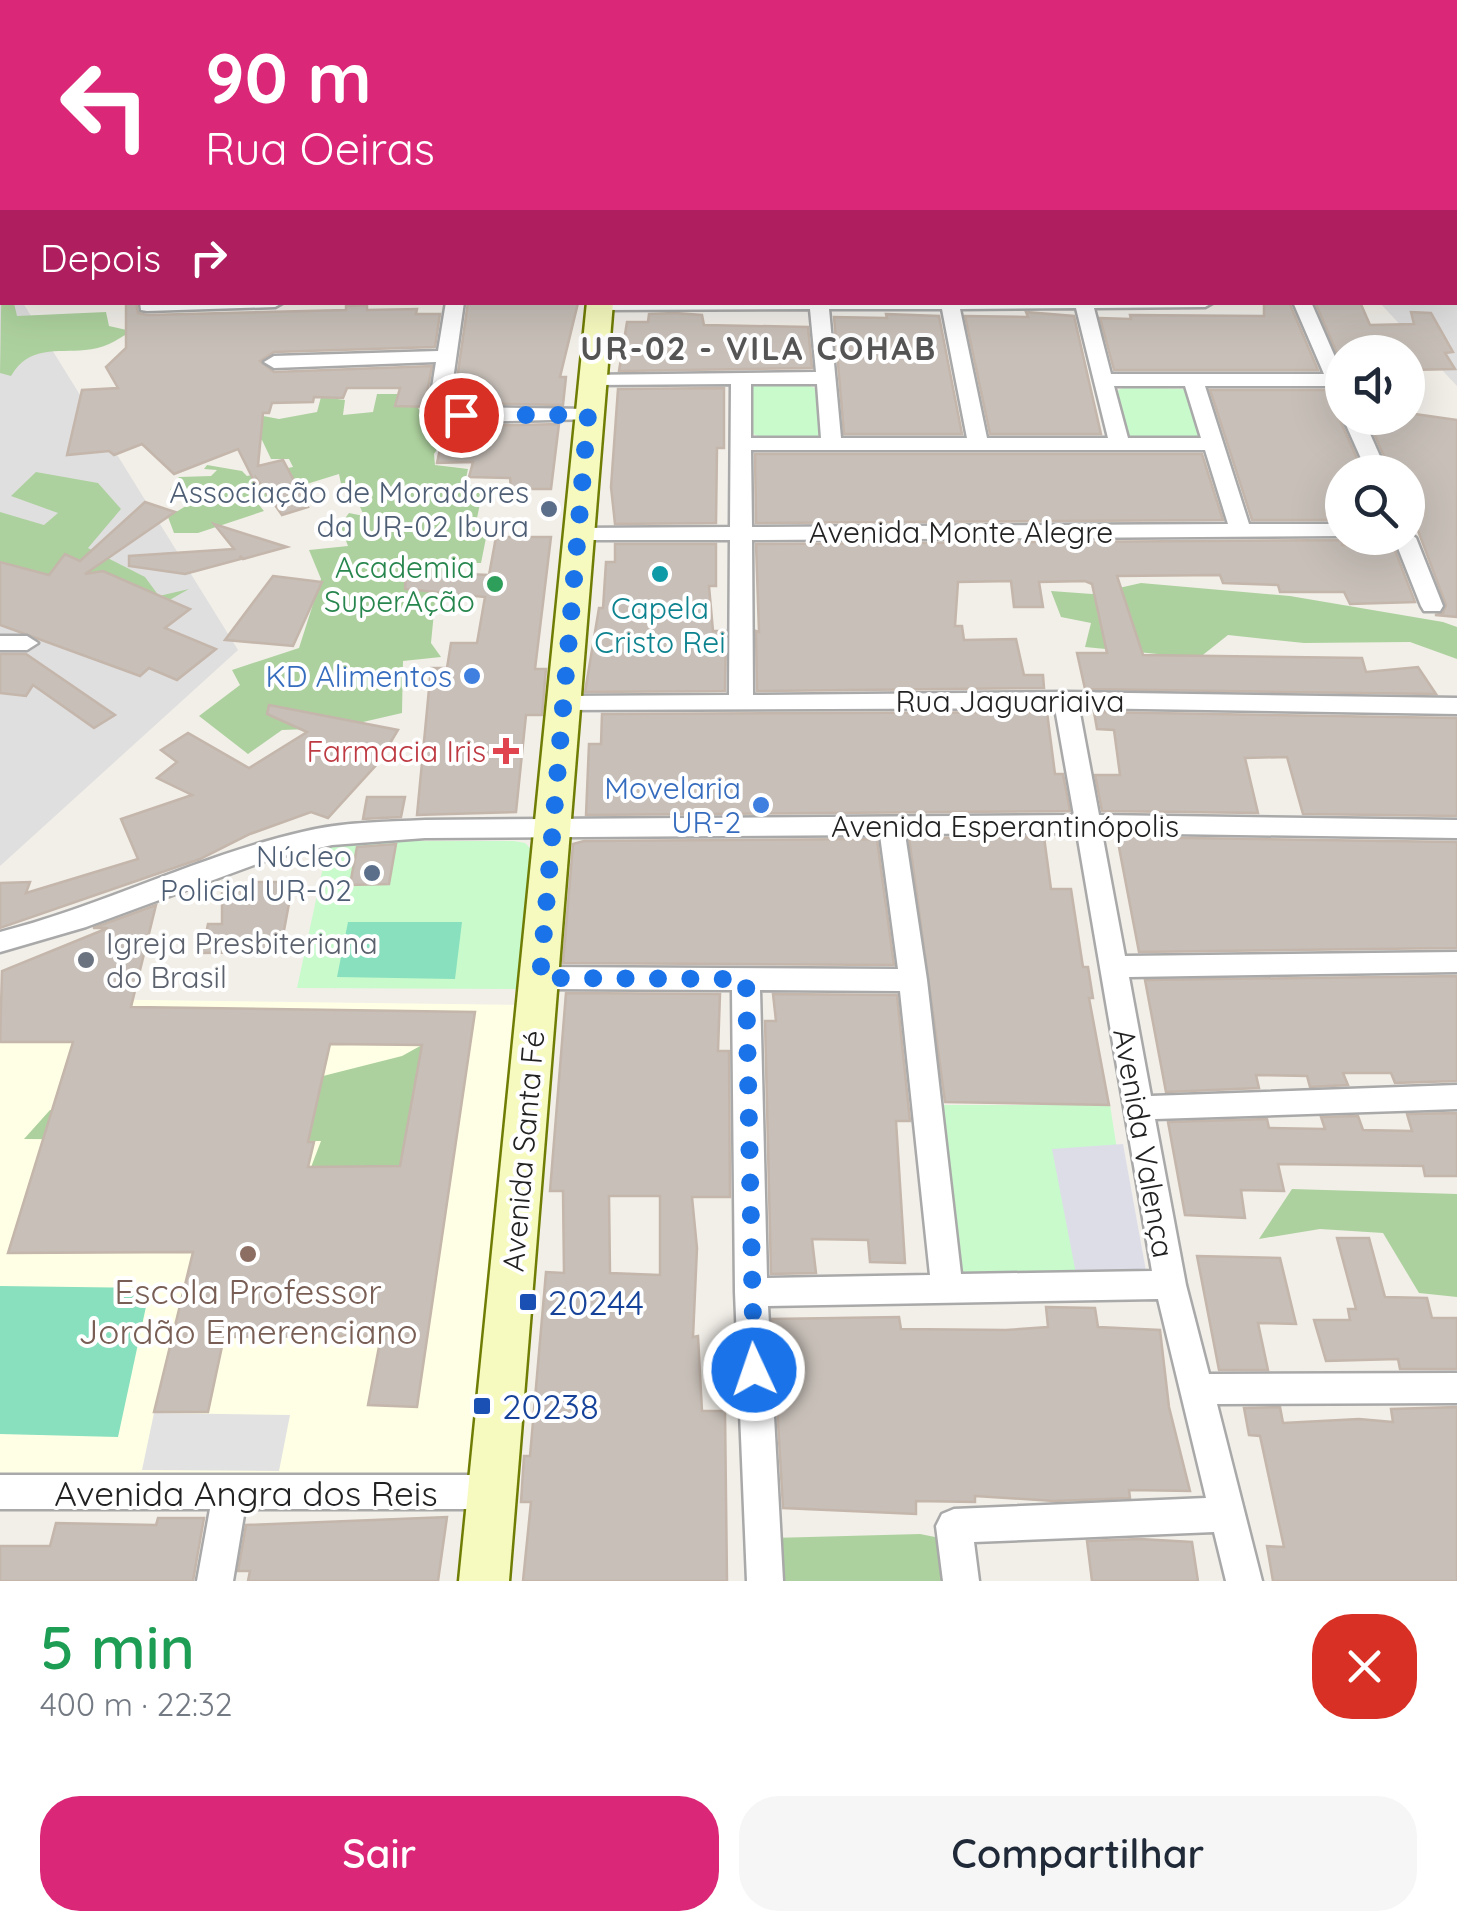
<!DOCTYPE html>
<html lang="pt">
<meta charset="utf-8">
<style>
:root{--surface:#fff;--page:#f6f6f7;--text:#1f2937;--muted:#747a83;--accent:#db2777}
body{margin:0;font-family:Quicksand,sans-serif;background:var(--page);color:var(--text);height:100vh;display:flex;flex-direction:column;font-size:38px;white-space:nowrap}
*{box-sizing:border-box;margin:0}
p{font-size:32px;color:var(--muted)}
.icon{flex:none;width:55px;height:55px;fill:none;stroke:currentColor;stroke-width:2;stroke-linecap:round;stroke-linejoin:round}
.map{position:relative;height:1581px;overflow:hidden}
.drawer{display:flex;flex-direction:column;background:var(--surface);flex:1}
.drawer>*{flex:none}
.guide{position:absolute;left:0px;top:0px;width:1458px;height:305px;box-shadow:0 10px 40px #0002;background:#db2777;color:#fff;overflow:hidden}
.fabs{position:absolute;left:1325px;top:335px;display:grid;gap:20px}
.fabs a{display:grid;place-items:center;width:100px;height:100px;border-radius:50%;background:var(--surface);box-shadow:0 10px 40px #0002;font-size:50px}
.pin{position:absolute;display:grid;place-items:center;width:85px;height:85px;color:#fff;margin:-42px;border:5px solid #fff;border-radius:50%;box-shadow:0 2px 10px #0007}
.me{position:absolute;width:110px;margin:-55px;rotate:357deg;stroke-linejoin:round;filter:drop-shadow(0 0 8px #0008)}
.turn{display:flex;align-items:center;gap:35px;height:210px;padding:0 40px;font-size:45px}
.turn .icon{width:130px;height:130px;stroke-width:2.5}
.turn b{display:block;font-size:70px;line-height:85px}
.then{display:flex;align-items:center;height:95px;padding:0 40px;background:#0003;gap:20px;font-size:38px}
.round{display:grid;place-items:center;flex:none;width:105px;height:105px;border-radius:40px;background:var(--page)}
.summary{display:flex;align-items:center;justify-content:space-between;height:170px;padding:0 40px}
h1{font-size:60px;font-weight:600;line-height:75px;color:#1e9e55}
.action{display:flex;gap:20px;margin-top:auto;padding:20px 40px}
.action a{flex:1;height:115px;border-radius:40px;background:var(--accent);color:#fff;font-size:40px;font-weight:600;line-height:115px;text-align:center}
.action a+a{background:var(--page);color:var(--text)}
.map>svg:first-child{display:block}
.residential{fill:#e0dfdf}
.education{fill:#ffffe5}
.forest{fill:#add19e}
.park{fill:#c8facc}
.pitch{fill:#88e0be}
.parking{fill:#e2e2e2}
.plaza{fill:#dddde8}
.building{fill:#c7bfb8;stroke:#c4b6ab;stroke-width:2.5;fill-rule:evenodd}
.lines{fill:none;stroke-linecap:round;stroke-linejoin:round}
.minor-casing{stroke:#a9a9a9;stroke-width:5}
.secondary-casing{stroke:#707d05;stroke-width:5}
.minor{fill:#fff;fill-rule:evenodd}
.secondary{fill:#f7fabf;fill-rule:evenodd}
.route{stroke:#1a73e8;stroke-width:18;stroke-dasharray:0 32.4}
.service-dot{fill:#5c6f8a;stroke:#fff;stroke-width:4}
.culture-dot{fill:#0f9aa8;stroke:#fff;stroke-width:4}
.leisure-dot{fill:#2e9e5b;stroke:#fff;stroke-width:4}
.shop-dot{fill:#3f7fe0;stroke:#fff;stroke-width:4}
.health-dot{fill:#e0444e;stroke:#fff;stroke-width:4}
.worship-dot{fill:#6b7280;stroke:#fff;stroke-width:4}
.education-dot{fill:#8d6e63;stroke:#fff;stroke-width:4}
.transit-dot{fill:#1a4fb4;stroke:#fff;stroke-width:4}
.labels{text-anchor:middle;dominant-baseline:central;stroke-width:8;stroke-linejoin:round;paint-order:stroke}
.service-label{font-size:30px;fill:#4e5e75;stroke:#fff;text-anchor:end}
.street-label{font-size:30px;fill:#222;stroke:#fff}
.leisure-label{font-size:30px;fill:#27864d;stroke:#fff;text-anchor:end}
.culture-label{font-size:30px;fill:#0d838f;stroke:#fff}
.shop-label{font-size:30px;fill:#366cbe;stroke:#fff;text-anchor:end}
.health-label{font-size:30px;fill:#be3a42;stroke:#fff;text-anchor:end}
.worship-label{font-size:30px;fill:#5b616d;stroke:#fff;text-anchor:start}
.far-district-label{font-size:32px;font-weight:bold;letter-spacing:2.5px;fill:#555;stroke:#fff}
.near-education-label{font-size:35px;fill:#785e54;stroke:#fff}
.near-transit-label{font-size:35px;fill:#164399;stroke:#fff;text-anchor:start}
.near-street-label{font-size:35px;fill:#222;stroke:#fff}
</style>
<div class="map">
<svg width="1457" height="1581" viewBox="0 0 1457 1581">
<rect width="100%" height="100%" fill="#f2efe9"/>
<g class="residential">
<path d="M0,0H217L2,2V302L23,303L238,650L0,866Z"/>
<path d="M1455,227H1457V386L1380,303L1455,302Z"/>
</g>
<path class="education" d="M0,998L522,1005L468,1475L265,1479L0,1473Z"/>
<g class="forest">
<path d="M2,258V302L14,303L17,316L106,312L109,326L131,331C116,341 103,349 85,350C57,353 29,345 11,376L0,373Z"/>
<path d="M377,394H398L396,407L416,405L441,443L434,454L435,465L468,469L465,483L483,489L476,523L486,538L481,563H462L444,573L445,594L435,602L431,643L441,657L403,661L402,713L337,728L282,730L248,754L199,716L240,685L232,670L299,648L321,579L309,550L348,546L340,525L349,513L364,516L354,493L342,489L339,474L255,500L264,511L198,533H174L168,517L194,501L170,490L179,477L211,476L217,470L204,469L207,465L242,471L247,476L293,467L289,459H271L262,440L245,437L248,413L279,419L317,412L321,397L345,400L343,415L373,412Z"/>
<path d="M36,472L98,483L121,509L88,548L145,577L159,596L189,589L143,615L0,595V512L44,525L58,513L11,496Z"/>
<path d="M1141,583L1290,596L1443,622L1457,627V659L1410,642L1304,643L1228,635L1199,658L1085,647L1091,623L1061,617L1051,591L1092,594Z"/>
<path d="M422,1045L400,1165L367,1167L305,1183L321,1141L24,1139L50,1110L314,1115L323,1076L402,1056Z"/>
<path d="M1292,1189L1457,1194V1297L1419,1293L1383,1233L1320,1229L1259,1239Z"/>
<path d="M920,1534L950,1540L954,1581H775L772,1538Z"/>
</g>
<g class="park">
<path d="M804,383L817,389L819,437L762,439L749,431L751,388L755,384Z"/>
<path d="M1124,387L1186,389L1202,438H1130L1115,392Z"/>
<path d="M353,841H514L525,843L534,852L521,989L297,988L328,844Z"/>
<path d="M931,1105H1110L1136,1271L951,1284Z"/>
</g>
<g class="pitch">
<path d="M348,922H462L455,979L337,977Z"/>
<path d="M0,1286L150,1288L118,1437L0,1434Z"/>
</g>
<path class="parking" d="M154,1413L290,1415L279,1471L142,1470Z"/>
<path class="plaza" d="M1123,1144L1148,1282L1077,1279L1052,1149Z"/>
<g class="building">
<path d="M126,302H136L138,313L147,315L346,310V306L367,305V310L417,309L416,314H440L435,347L274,352L260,361L274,372L432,366L427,393L433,407L395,406L400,388H347L343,398L314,397L313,402L272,403L269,413H263L258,466L283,460L308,507L282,515L256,478V485L238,449L174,474L142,444L114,455L109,451L67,455L82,390L118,388L106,367L126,348Z"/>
<path d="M468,302L578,303L560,377H566L563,405L459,403L455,393Z"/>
<path d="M1264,302H1289L1318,370H1114L1100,318L1131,319L1130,315L1264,316Z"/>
<path d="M1315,302H1360L1370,325L1414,324L1411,312L1431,313L1453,352L1445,353L1455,369L1408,370V351L1342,352V365Z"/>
<path d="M1026,312L1074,316L1101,434H990L965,316L1028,317Z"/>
<path d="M675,313L702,315L704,325L808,327L812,368L619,371L627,322H648L649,314Z"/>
<path d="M886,314L939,316L962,434H844L834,317L887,318Z"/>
<path d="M724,388V448H717L716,523L615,524L611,487L618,389Z"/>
<path d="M1210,390H1327L1332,400L1342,403L1340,420L1363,472H1342V520H1252Z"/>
<path d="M1408,413L1457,420V617L1435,615L1443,613L1446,605L1408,504V472H1391L1367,418H1408Z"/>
<path d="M446,421L471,426L559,424L551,489H511L510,478L469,477L473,462L437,463Z"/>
<path d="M755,454H1202L1223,520L756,523Z"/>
<path d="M145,502L175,512L85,574L103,571L190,609L165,628L216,649L177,680L149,668L140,676L0,625V562L49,575L65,554L80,561Z"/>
<path d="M214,524L287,547L243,559L240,556L241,559L185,574L129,566V556L234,549Z"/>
<path d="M496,537H551L535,669H546L542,715H526L516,812L417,815L431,668H447L451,643H477L485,597L405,589L406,571L489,575Z"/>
<path d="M1342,540V545H1393L1415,602L1350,604L1344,592H1280L1278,585L1223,583L1220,575L1117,576L1143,655L1362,658L1366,672L1418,667L1436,694L1085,689L1077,653H1107L1092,584L1085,581L1039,582L1043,607H1014L1011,581L958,582L955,626H962L964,640L1016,639L1024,675H1043L1044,688L757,691L756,631L759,632L756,544Z"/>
<path d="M615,544H716V586H709L713,631H726L725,691L585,692L599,608H603L606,562H615Z"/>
<path d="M273,576L322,582L293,646L225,640Z"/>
<path d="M0,654H26L115,715L94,728L33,685L26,696L0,693Z"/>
<path d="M269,705L398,730L379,762L328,818L311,812L250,834L200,859L0,928V883L30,882L26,893L138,859L121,819L192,795L157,778L177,762L161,750L188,733L249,768L307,732L267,714Z"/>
<path d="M1047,712L1055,774H1063L1070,811L586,815L589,744H601L602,714Z"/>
<path d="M1094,712L1457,718V816L1303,814L1287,757L1245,758L1258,813L1102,811L1095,775H1120L1114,730L1097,729Z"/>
<path d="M367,797H405L401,817L363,819Z"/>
<path d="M1044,837L1051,889H1071L1083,967H1088L1093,998H1089L1109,1105L945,1102L909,838Z"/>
<path d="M1117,837L1457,842V948L1139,952Z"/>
<path d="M877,839L894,965L563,963L573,844L584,841Z"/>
<path d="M396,844L389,884L350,885L357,847Z"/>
<path d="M258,882H293L280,952L202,953L208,924H222V889Z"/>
<path d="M156,905L131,1007L475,1012L417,1407L368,1405L381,1336L224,1337L208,1412H154L193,1252L8,1253L73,1042H0L2,971L108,928H93ZM330,1044L422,1045L400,1166L308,1167L314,1142H308Z"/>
<path d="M1457,976V1081L1395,1083L1391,1073H1343L1348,1085L1310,1087L1307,1076L1256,1075L1259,1088L1166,1092L1145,980Z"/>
<path d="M566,993L720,994L718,1051H729L730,1197H692L697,1248L693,1337L698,1336L702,1411H725L727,1581H523L531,1502H521L524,1456H530L546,1272L564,1273L563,1191H550ZM609,1196H660V1275L610,1273Z"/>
<path d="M773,994L897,995L910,1121H896L905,1263L870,1262L868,1240L812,1239L816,1273L771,1274L765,1021H776Z"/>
<path d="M1457,1113V1176H1425L1423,1166L1278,1164L1284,1191L1241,1190L1245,1218L1185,1215L1168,1122L1267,1119L1269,1128L1325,1129L1321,1117L1358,1116L1363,1130L1412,1131L1407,1114Z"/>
<path d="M1337,1238H1369L1385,1297L1427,1298L1432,1318H1457V1369H1400L1398,1359L1326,1361L1314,1320H1350L1348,1309H1356Z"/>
<path d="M1197,1256L1280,1258L1296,1324L1258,1323L1268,1370H1219Z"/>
<path d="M1046,1307L1095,1308L1098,1327L1160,1330L1169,1407L1190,1491L1129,1490L1130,1498L1054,1501L975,1496V1502L916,1501V1514L783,1508L772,1319L899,1317L901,1329L1006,1330L1048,1327Z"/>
<path d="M1280,1407L1283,1423L1359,1419L1393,1422L1391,1409L1457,1407V1581H1273L1267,1546L1284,1547L1260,1436L1249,1435L1244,1408Z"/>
<path d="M447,1517L438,1581H248L250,1571H238L246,1525Z"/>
<path d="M158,1518H204L193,1581H0V1546H50L56,1523L156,1525Z"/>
<path d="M1140,1539L1192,1542L1198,1581H1092L1087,1541Z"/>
</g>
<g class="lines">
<defs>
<g id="minor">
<path d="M699,0H717L718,2H701Z"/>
<path d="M794,0H808L809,2H795Z"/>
<rect x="1455" y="20" width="2" height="8"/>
<rect x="1455" y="56" width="2" height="8"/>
<rect x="1455" y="92" width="2" height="10"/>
<rect x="0" y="123" width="2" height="10"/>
<rect x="1455" y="132" width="2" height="10"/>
<rect x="1455" y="176" width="2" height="10"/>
<rect x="1455" y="207" width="2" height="10"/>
<rect x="1455" y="268" width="2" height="11"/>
<path d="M140,302H284L275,307L147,311L141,310Z"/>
<path d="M446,302H464L451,394L457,407L588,409L595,411V419L471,422L442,416L431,394L436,362L274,368L264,362L274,356L438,351Z"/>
<path d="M593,302H1214L1205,307L1094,308L1111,374H1324L1293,302H1311L1342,373V400L1335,398L1329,386H1205L1249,524H1342V536L752,540L753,695L1066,692L1457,698V714L1079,708L1099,815L1457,820V838L1102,833L1125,956L1457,952V972L1129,977L1151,1096L1457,1085V1109L1155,1119L1186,1285L1209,1374L1457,1373V1403L1217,1404L1262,1581H1226L1214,1532L974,1542L979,1581H943L936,1526L942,1514L954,1509L1206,1498L1158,1299L768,1306L783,1581H747L735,1292L732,990L540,989L530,985L526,978L530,971L540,967L898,969L880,835L425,838L332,845L270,859L86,927L0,952V932C103,906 198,856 302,832C342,822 384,822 425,820L1074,815L1055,708L554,710L550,704L554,698L562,696L729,695L730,540H579L568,534L579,528L730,527L731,384L594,385L587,383V375L816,372L810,309L600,310L594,309ZM1076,308L1108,438H987L960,309ZM829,309H942L967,438H841ZM751,384H817L821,438H751ZM1114,386H1185L1201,438H1128ZM751,450H1205L1228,524L752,527ZM1077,833L1152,1271L961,1274L927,980L905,834ZM760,990L900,991L930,1275L767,1278Z"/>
<path d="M1343,418H1363L1387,472H1367Z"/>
<path d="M1408,532L1416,538L1443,606L1440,611H1424L1421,606L1394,538H1408Z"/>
<path d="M0,636H27L38,643L27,650H0Z"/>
<path d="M0,1475H492L504,1480L509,1492L504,1504L492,1509H245L233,1581H197L210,1509H0Z"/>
</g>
<g id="secondary">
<path d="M764,0H785L786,2H766Z"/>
<path d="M1194,0H1214L1215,2H1195Z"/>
<path d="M587,302H613L509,1581H459Z"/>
</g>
</defs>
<use href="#minor" class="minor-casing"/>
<use href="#secondary" class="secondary-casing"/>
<use href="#minor" class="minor"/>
<use href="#secondary" class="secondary"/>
</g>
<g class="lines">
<path class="route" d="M461,415H588L540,978L746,979L754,1370"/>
</g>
<g class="service-dot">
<circle cx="549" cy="509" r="10"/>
<circle cx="372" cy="873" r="10"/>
</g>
<circle class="culture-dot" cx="660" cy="574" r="10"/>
<circle class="leisure-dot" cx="495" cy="584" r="10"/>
<g class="shop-dot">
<circle cx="472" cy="676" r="10"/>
<circle cx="761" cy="805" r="10"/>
</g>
<path class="health-dot" d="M501 736h10v10h10v10h-10v10h-10v-10h-10v-10h10z"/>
<circle class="worship-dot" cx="86" cy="960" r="10"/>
<circle class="education-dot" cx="248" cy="1254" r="10"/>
<g class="transit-dot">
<rect x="518" y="1292" width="20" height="20" rx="5"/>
<rect x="472" y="1396" width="20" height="20" rx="5"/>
</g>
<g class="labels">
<g class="service-label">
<text x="529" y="492">Associação de Moradores<tspan x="529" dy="34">da UR-02 Ibura</tspan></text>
<text x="352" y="856">Núcleo<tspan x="352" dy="34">Policial UR-02</tspan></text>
</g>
<g class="street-label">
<text x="961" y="532">Avenida Monte Alegre</text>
<text x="1010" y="701">Rua Jaguariaiva</text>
<text x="1005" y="826">Avenida Esperantinópolis</text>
<text transform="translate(1144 1143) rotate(80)">Avenida Valença</text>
<text transform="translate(523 1151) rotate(-85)">Avenida Santa Fé</text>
</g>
<g class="leisure-label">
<text x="475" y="567">Academia<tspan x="475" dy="34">SuperAção</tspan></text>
</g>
<g class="culture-label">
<text x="660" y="608">Capela<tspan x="660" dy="34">Cristo Rei</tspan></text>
</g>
<g class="shop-label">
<text x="452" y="676">KD Alimentos</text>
<text x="741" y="788">Movelaria<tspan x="741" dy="34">UR-2</tspan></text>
</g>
<g class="health-label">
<text x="486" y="751">Farmacia Iris</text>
</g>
<g class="worship-label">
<text x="106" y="943">Igreja Presbiteriana<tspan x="106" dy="34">do Brasil</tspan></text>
</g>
<g class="far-district-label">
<text x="759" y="348">UR-02 - VILA COHAB</text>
</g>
<g class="near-education-label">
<text x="248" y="1291">Escola Professor<tspan x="248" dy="40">Jordão Emerenciano</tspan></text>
</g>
<g class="near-transit-label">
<text x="548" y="1302">20244</text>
<text x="502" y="1406">20238</text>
</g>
<g class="near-street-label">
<text x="246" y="1493">Avenida Angra dos Reis</text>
</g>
</g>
</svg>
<div class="fabs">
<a><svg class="icon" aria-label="sound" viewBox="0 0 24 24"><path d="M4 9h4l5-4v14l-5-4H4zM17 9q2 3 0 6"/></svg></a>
<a><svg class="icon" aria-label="search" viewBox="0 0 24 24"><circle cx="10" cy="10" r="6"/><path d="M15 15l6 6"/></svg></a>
</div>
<div class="pin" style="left:461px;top:415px;background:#d93025"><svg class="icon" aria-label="arrive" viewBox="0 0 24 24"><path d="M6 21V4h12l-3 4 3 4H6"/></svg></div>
<svg class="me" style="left:754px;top:1370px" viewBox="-20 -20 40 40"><circle r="17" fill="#1a73e8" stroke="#fff" stroke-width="3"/><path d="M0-11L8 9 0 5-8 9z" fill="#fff"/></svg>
<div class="guide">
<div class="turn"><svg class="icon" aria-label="left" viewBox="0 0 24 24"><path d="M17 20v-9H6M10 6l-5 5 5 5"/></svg><div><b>90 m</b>Rua Oeiras</div></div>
<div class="then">Depois<svg class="icon" aria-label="right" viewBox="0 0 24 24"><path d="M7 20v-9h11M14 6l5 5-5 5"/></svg></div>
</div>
</div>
<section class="drawer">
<div class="summary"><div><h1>5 min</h1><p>400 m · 22:32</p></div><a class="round" style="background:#d93025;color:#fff"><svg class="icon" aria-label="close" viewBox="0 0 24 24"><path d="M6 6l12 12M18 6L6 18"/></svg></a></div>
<div class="action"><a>Sair</a><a>Compartilhar</a></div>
</section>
